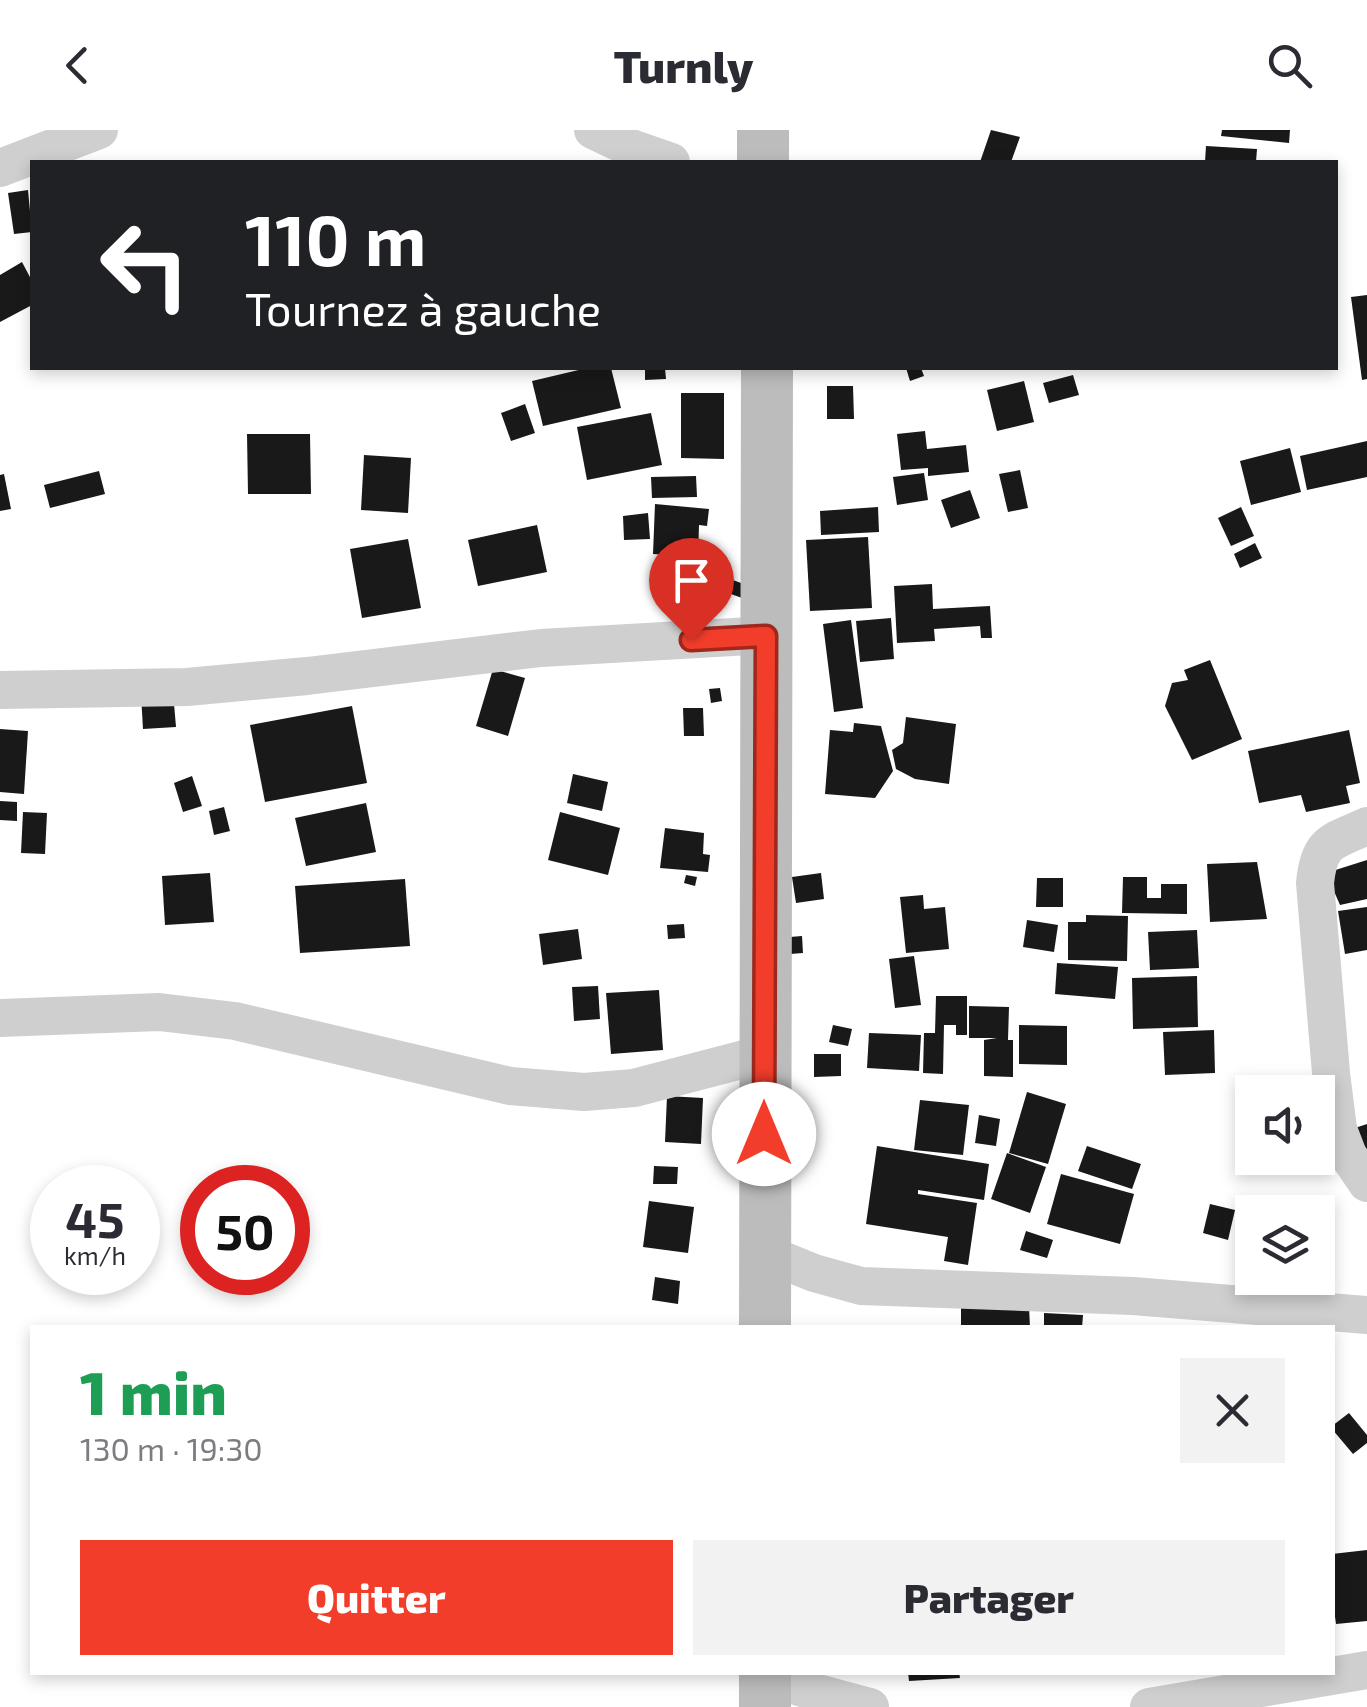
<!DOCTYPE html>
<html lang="fr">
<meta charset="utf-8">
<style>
:root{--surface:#fff;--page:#f2f2f3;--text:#2b2b33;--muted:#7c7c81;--accent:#f33d2b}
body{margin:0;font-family:"Exo 2",sans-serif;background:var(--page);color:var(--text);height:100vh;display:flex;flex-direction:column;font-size:38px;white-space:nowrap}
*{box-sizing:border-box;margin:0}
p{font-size:32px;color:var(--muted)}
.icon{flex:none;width:55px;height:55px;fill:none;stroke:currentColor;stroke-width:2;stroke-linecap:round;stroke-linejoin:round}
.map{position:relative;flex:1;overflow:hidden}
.panel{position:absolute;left:30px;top:1195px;width:1305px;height:350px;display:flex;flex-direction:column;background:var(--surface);border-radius:0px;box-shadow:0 5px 15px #0003}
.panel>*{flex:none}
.top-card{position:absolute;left:30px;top:30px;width:1308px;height:210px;border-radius:0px;box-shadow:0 5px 15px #0003;background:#202124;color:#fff;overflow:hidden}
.fabs{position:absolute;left:1235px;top:945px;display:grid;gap:20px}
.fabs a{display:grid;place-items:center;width:100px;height:100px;border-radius:0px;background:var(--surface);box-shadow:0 5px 15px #0003;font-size:50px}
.speed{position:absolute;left:30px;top:1035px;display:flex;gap:20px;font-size:50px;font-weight:700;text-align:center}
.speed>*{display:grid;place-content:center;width:130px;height:130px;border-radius:50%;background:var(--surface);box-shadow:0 5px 15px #0003;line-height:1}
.speed small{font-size:25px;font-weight:400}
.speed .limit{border:15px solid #d22;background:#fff;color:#111}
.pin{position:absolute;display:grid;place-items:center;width:85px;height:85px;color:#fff;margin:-102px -42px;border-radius:50% 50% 50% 0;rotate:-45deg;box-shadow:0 0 10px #0007}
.pin .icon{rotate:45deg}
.me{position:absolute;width:110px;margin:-55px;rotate:0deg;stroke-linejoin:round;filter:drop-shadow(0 0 8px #0008)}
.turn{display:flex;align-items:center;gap:35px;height:210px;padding:0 50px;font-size:45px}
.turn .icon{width:130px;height:130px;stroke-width:2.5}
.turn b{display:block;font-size:70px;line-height:85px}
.round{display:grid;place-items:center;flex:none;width:105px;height:105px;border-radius:0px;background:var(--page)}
.overview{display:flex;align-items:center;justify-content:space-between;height:170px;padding:0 50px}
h1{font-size:60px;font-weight:800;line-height:75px;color:#1e9e55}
.action{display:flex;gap:20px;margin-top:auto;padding:20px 50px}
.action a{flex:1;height:115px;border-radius:0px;background:var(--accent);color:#fff;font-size:40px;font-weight:800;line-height:115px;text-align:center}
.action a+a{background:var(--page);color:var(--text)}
header{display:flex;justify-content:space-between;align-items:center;height:130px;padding:0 50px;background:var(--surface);font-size:45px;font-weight:800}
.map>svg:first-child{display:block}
.building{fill:#191919}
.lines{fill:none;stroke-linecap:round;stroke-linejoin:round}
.street{stroke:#cfcfcf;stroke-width:38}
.secondary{stroke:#bcbcbc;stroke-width:52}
.route-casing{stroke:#9e281c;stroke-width:25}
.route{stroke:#f33d2b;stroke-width:18}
</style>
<header><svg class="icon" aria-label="back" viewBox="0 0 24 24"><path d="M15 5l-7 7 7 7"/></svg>Turnly<svg class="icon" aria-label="search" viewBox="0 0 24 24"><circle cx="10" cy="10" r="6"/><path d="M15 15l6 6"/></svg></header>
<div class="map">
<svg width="1367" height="1577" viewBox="0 0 1367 1577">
<rect width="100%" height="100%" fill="#fff"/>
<g class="building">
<path d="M991,0L1020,7L1011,32H980Z"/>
<path d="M1222,0H1290L1289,13L1221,6Z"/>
<path d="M1206,16L1257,19L1256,32H1205Z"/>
<path d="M28,60L32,102L14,104L8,63Z"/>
<path d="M22,132L32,151V175L0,192V145Z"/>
<path d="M1367,165V249L1362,250L1351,167Z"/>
<path d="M587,238H611L621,278L543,296L532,251Z"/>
<path d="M645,238H665L666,249L645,250Z"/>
<path d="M906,238H921L924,246L910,251Z"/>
<path d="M1073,245L1079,265L1049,273L1043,253Z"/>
<path d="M1024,251L1034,292L997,301L987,260Z"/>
<path d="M827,256H853L854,289H827Z"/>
<path d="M681,263H724V329L681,328Z"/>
<path d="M525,274L535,303L511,311L501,283Z"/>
<path d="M651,283L662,335L587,350L577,297Z"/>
<path d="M925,301L927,319L966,315L969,342L928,346V338L901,340L897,304Z"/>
<path d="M247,304H310L311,364H248Z"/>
<path d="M1367,311V347L1307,360L1300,326Z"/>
<path d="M1290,318L1301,362L1251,375L1240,331Z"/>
<path d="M364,325L411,328L408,383L361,380Z"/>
<path d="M1020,340L1028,378L1008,382L999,344Z"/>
<path d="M99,341L105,364L50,378L44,355Z"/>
<path d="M924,343L928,370L897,375L893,347Z"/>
<path d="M4,344L11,379L0,381V345Z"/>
<path d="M696,346L697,367L652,368L651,347Z"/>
<path d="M970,360L980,388L951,398L941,370Z"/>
<path d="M655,374L709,379L707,396L699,395L698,427L653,424Z"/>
<path d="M878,377L879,402L821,405L820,381Z"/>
<path d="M1241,377L1254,406L1231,416L1218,388Z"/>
<path d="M648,383L650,409L624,410L623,386Z"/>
<path d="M537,395L547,442L478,456L468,410Z"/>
<path d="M868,407L872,478L810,481L806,410Z"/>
<path d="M408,409L421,478L362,488L350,419Z"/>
<path d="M1255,413L1262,428L1240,438L1234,424Z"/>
<path d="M722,430L723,442L707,443L706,431Z"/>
<path d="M721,446L747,455L742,468L717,459Z"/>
<path d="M932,454L933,479L990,476L992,508H981L980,496L934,499L935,511L897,513L894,456Z"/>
<path d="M891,488L894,529L860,532L856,491Z"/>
<path d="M851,490L863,578L834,582L823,494Z"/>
<path d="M1210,530L1242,609L1192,630L1165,576L1172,553L1188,550L1184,540Z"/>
<path d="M493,539L525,548L508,606L476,596Z"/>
<path d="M720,558L722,571L711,573L709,559Z"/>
<path d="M173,562L176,597L143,599L141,565Z"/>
<path d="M352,576L367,653L265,672L250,595Z"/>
<path d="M683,578H703L704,606H684Z"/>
<path d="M906,587L956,594L949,654L915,649L896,639L892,620L903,613Z"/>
<path d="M854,593L881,596L893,641L875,668L825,664L830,600L853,602Z"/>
<path d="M0,599L28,601L24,664L0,662Z"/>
<path d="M1349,600L1360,653L1346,656L1350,673L1306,682L1301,665L1259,673L1248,621Z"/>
<path d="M573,644L608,652L602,681L567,673Z"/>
<path d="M192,646L202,676L183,682L174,653Z"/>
<path d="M0,671L17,672V691L0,690Z"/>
<path d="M366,673L376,722L306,736L295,688Z"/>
<path d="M224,677L230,701L214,705L209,681Z"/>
<path d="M23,682L47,683L45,724L21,723Z"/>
<path d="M560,682L620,698L608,745L548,730Z"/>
<path d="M665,698L704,703L703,724L710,725L708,742L660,738Z"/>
<path d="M1367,730V769L1340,775L1326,743Z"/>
<path d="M1257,732L1267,789L1210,792L1207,734Z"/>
<path d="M210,743L214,792L165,795L162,746Z"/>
<path d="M821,743L824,769L796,773L792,747Z"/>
<path d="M686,745L697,747L695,756L684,753Z"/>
<path d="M1123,747H1147V768H1161V754H1187V784L1122,783Z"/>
<path d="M1037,748H1063V777H1036Z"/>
<path d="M405,749L410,816L300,823L295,756Z"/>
<path d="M923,765L924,779L945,777L949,819L906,823L900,767Z"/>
<path d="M1367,777V820L1345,824L1338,781Z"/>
<path d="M1086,785L1128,786L1127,831L1068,830V792H1086Z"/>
<path d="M1027,790L1058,795L1054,822L1023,817Z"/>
<path d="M684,794L685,808L668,809L667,795Z"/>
<path d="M578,799L582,829L543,835L539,804Z"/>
<path d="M1197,800L1199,838L1150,840L1148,802Z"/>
<path d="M802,806L803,823L790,824V807Z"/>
<path d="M914,826L921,875L895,878L889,829Z"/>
<path d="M1057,833L1118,837L1115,869L1055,864Z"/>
<path d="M1197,846L1198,897L1133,899L1132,848Z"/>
<path d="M598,856L600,889L574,891L572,857Z"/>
<path d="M659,860L663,920L611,924L606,863Z"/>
<path d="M936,866H967V905H956V895H944L943,944L923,943L924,903H935Z"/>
<path d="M969,876L1009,877L1008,910H1013V947L984,946V910L997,908H969Z"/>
<path d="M833,895L852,899L848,916L829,912Z"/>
<path d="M1019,895L1067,896V935L1019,934Z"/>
<path d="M1214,900L1215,943L1165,945L1163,902Z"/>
<path d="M869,903L921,905L919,941L867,938Z"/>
<path d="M814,924H841V946L814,947Z"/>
<path d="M1027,962L1066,974L1048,1034L1009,1023Z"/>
<path d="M667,966L703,968L701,1014L665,1012Z"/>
<path d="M920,970L969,975L963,1025L914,1020Z"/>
<path d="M979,985L1000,989L996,1016L975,1013Z"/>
<path d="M1367,994V1024L1352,999Z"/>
<path d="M877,1016L989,1034L984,1070L918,1060V1064L977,1073L968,1135L944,1131L948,1107L866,1094Z"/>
<path d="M1087,1016L1141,1034L1132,1059L1078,1041Z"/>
<path d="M1007,1023L1046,1037L1030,1083L991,1069Z"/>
<path d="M1254,1028L1286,1030L1283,1043L1252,1035Z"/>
<path d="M654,1036L678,1037L677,1054H653Z"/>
<path d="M1061,1044L1134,1064L1120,1114L1047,1094Z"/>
<path d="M649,1071L694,1077L688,1123L643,1117Z"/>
<path d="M1210,1074L1235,1080L1228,1110L1203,1103Z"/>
<path d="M1026,1101L1053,1110L1047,1128L1020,1120Z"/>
<path d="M655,1147L680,1151L678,1174L652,1170Z"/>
<path d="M1028,1154L1030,1198H961V1171Z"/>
<path d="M1044,1183L1083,1185L1082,1198H1044Z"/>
<path d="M1349,1283L1367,1305V1313L1353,1324L1332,1299V1296Z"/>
<path d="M1367,1420V1491L1336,1494L1332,1464V1424Z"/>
<path d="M908,1542H959L960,1548L909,1551Z"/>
</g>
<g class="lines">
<g class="street">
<path d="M593,0L631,18L671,32"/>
<path d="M0,38L99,0"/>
<path d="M0,560L187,557L307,546L541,518L767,505"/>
<path d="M1367,696C1332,712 1319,711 1315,753L1331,943L1338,999L1348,1025L1367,1053"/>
<path d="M0,888L159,882L235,891L510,956L584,962L634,958L764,924"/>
<path d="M765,1123L814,1143L861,1156L1133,1166L1367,1185"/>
<path d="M765,1546L818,1563L870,1577"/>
<path d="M1149,1577L1367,1540"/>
</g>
<g class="secondary">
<path d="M763,0V32"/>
<path d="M765,1198L767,238"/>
<path d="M765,1577V1542"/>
</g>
</g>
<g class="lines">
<defs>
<path id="route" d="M691,510L766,506L764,1004"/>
</defs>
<use href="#route" class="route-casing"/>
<use href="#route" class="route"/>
</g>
</svg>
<div class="fabs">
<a><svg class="icon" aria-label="sound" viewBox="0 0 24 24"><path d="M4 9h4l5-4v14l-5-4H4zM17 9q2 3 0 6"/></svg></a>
<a><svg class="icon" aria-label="layers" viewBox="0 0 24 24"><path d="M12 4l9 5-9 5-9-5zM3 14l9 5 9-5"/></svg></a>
</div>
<div class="speed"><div>45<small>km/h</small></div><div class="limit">50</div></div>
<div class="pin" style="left:691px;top:510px;background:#d93025"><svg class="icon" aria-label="arrive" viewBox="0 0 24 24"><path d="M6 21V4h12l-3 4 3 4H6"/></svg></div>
<svg class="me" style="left:764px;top:1004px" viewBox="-20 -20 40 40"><circle r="19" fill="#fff"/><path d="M0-13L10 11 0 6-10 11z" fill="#f33d2b"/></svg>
<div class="top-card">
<div class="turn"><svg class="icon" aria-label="left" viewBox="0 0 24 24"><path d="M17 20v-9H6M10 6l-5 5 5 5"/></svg><div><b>110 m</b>Tournez à gauche</div></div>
</div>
<section class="panel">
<div class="overview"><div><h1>1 min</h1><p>130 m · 19:30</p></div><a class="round"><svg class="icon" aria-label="close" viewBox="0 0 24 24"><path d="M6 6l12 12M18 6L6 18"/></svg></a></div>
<div class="action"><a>Quitter</a><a>Partager</a></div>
</section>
</div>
